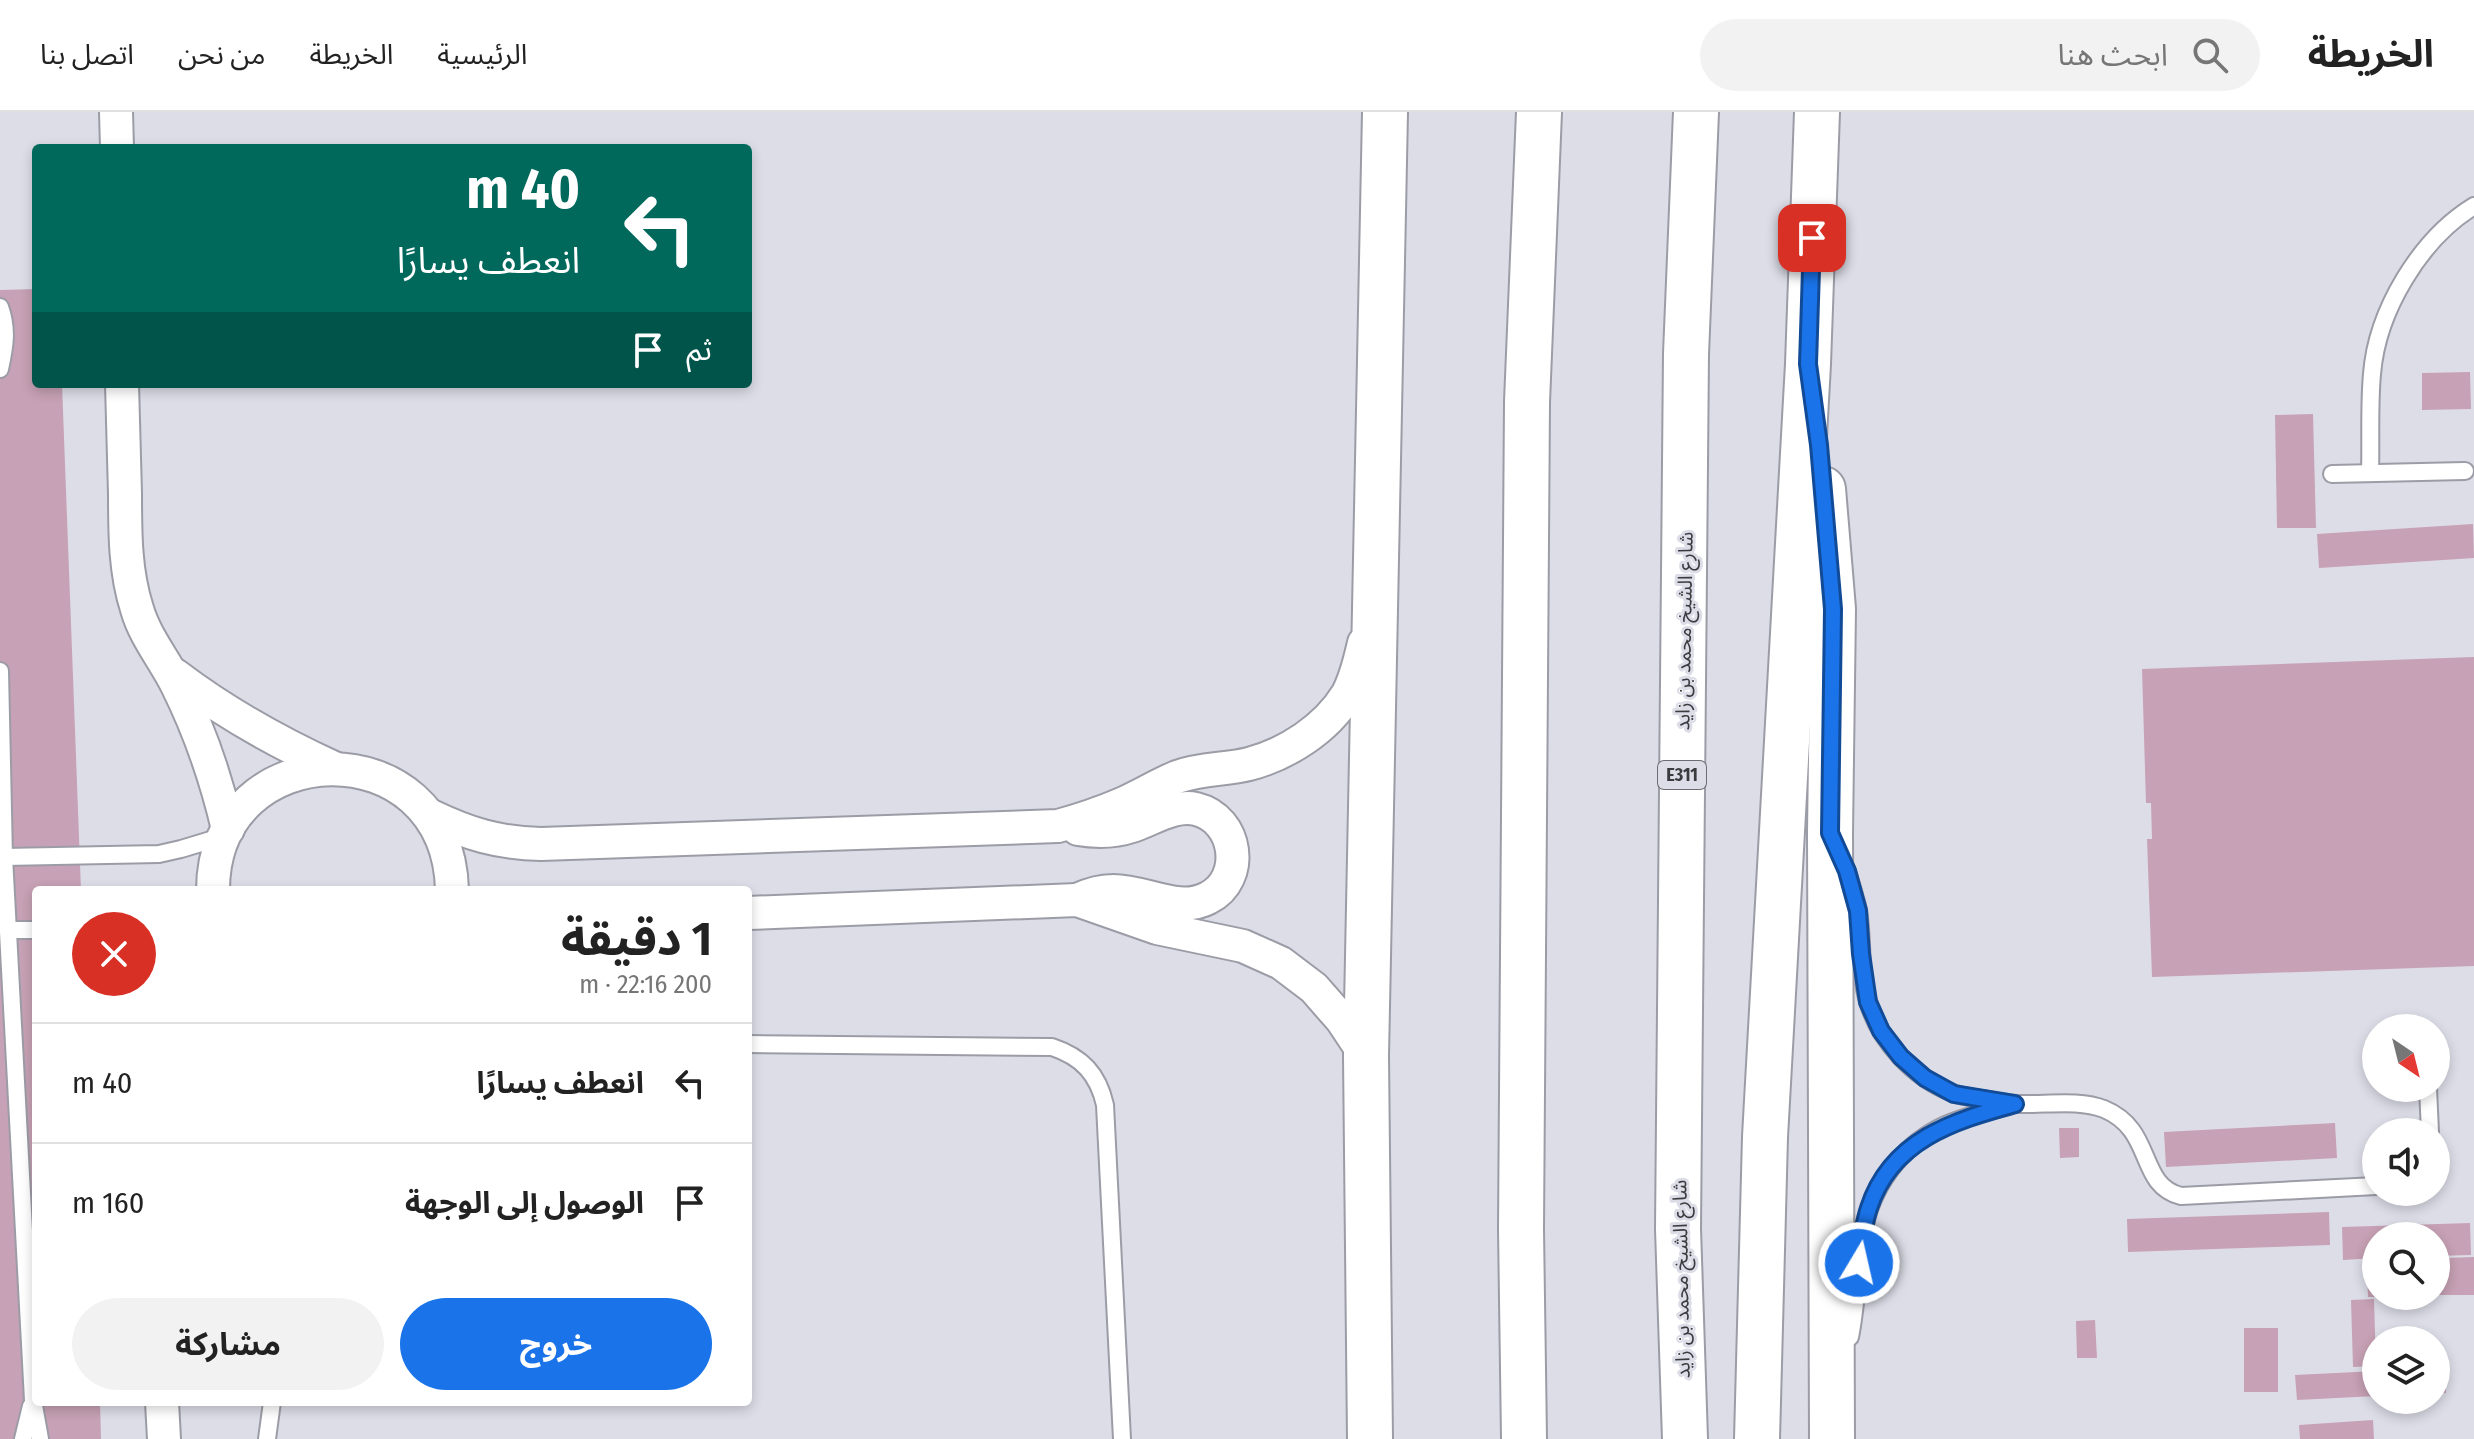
<!DOCTYPE html>
<html lang="ar">
<meta charset="utf-8">
<style>
:root{--surface:#fff;--page:#f2f2f2;--text:#222;--muted:#767676;--line:#e0e0e0;--accent:#1a73e8}
body{margin:0;font-family:"Fira Sans Condensed","Noto Sans Arabic",sans-serif;background:var(--page);color:var(--text);direction:rtl;height:100vh;display:flex;flex-direction:column;font-size:30px;white-space:nowrap}
*{box-sizing:border-box;margin:0}
p{font-size:26px;color:var(--muted)}
.icon{flex:none;width:44px;height:44px;fill:none;stroke:currentColor;stroke-width:2;stroke-linecap:round;stroke-linejoin:round}
.map{position:relative;flex:1;overflow:hidden;direction:ltr}
.drawer{position:absolute;left:32px;top:774px;width:720px;height:520px;display:flex;flex-direction:column;background:var(--surface);border-radius:8px;box-shadow:0 4px 12px #0003;direction:rtl}
.drawer>*{flex:none}
.guide{position:absolute;left:32px;top:32px;width:720px;height:244px;border-radius:8px;box-shadow:0 4px 12px #0003;direction:rtl;background:#00695c;color:#fff;overflow:hidden}
.needle{width:52px;rotate:145deg}
.buttons{position:absolute;left:2362px;top:902px;display:grid;gap:16px}
.buttons a{display:grid;place-items:center;width:88px;height:88px;border-radius:50%;background:var(--surface);box-shadow:0 4px 12px #0003;font-size:40px}
.pin{position:absolute;display:grid;place-items:center;width:68px;height:68px;color:#fff;margin:-34px;border-radius:16px;box-shadow:0 4px 12px #0006}
.me{position:absolute;width:88px;margin:-44px;rotate:9deg;stroke-linejoin:round;filter:drop-shadow(0 0 6px #0008)}
.turn{display:flex;align-items:center;gap:28px;height:168px;padding:0 40px;font-size:36px}
.turn .icon{width:104px;height:104px;stroke-width:2.5}
.turn b{display:block;font-size:56px;line-height:68px}
.then{display:flex;align-items:center;height:76px;padding:0 40px;background:#0003;gap:16px;font-size:30px}
.round{display:grid;place-items:center;flex:none;width:84px;height:84px;border-radius:42px;background:var(--page)}
.headline{display:flex;align-items:center;justify-content:space-between;height:136px;padding:0 40px}
h1{font-size:48px;font-weight:700;line-height:60px}
.primary-button{display:flex;gap:16px;margin-top:auto;padding:16px 40px}
.primary-button a{flex:1;height:92px;border-radius:48px;background:var(--accent);color:#fff;font-size:32px;font-weight:700;line-height:92px;text-align:center}
.primary-button a+a{background:var(--page);color:var(--text)}
ul{padding:0;list-style:none}
li{display:flex;align-items:center;gap:24px;height:120px;padding:0 40px;border-top:2px solid var(--line)}
li div{flex:1}
li b{display:block;font-size:30px}
li em{font-style:normal}
header{display:flex;align-items:center;gap:48px;box-sizing:border-box;height:112px;padding:0 40px;background:var(--surface);border-bottom:2px solid var(--line)}
header strong{font-size:38px}
nav{display:flex;gap:44px;margin-inline-start:auto;font-size:28px}
.search{width:560px;height:72px;background:var(--page);display:flex;align-items:center;gap:20px;box-sizing:border-box;padding:0 28px;border-radius:44px;color:var(--muted);font-size:30px}
.map>svg:first-child{display:block}
.building{fill:#c7a1b5}
.lines{fill:none;stroke-linecap:round;stroke-linejoin:round}
.lane-casing{stroke:#9c9ca7;stroke-width:20}
.street-casing{stroke:#9c9ca7;stroke-width:36}
.highway-casing{stroke:#9c9ca7;stroke-width:48}
.lane{stroke:#fff;stroke-width:16}
.street{stroke:#fff;stroke-width:32}
.highway{stroke:#fff;stroke-width:44}
.route-casing{stroke:#114b97;stroke-width:20}
.route{stroke:#1a73e8;stroke-width:14}
.labels{text-anchor:middle;dominant-baseline:central;stroke-width:6;stroke-linejoin:round;paint-order:stroke}
.shield{fill:#dddde8;stroke:#6c6c72;stroke-width:2}
.shield-label{font-size:18px;font-weight:bold;fill:#3b3b3f}
.street-label{font-size:20px;fill:#3b3b3f;stroke:#dddde8}
</style>
<header>
<strong>الخريطة</strong>
<div class="search"><svg class="icon" aria-label="search" viewBox="0 0 24 24"><circle cx="10" cy="10" r="6"/><path d="M15 15l6 6"/></svg>ابحث هنا</div>
<nav><a>الرئيسية</a><a>الخريطة</a><a>من نحن</a><a>اتصل بنا</a></nav>
</header>
<div class="map">
<svg width="2474" height="1327" viewBox="0 0 2474 1327">
<rect width="100%" height="100%" fill="#dddde8"/>
<g class="building">
<path d="M36,177V272H62L81,778H36V1290H100L101,1327H0V178Z"/>
<path d="M2470,260L2471,297L2422,298V261Z"/>
<path d="M2313,302L2316,416H2277L2275,303Z"/>
<path d="M2473,412L2474,446L2319,456L2317,422Z"/>
<path d="M2474,545V854L2152,865L2147,727H2152L2151,691H2146L2142,557Z"/>
<path d="M2335,1011L2337,1046L2166,1055L2164,1020Z"/>
<path d="M2059,1016H2079V1045L2060,1046Z"/>
<path d="M2329,1100L2330,1133L2128,1140L2127,1107Z"/>
<path d="M2470,1111L2471,1143L2436,1144V1124H2376V1146L2343,1148L2342,1115Z"/>
<path d="M2474,1145V1183H2436V1158H2442V1146Z"/>
<path d="M2367,1159H2376V1185H2368Z"/>
<path d="M2374,1187L2376,1254L2353,1255L2351,1188Z"/>
<path d="M2095,1208L2097,1246H2077L2076,1209Z"/>
<rect x="2244" y="1216" width="34" height="64"/>
<path d="M2445,1255L2446,1281H2436V1256Z"/>
<path d="M2376,1259V1284L2297,1288L2295,1263Z"/>
<path d="M2373,1308L2374,1327H2300L2299,1313Z"/>
</g>
<g class="lines">
<defs>
<g id="lane">
<path d="M0,195C8,217 5,234 0,257"/>
<path d="M2370,361C2371,328 2369,295 2372,262C2377,199 2420,127 2474,94"/>
<path d="M2332,362L2465,359"/>
<path d="M0,559L4,745L33,1288L40,1327"/>
<path d="M4,745L159,742L181,737L224,724"/>
<path d="M1846,757C1850,770 1855,784 1858,798C1863,828 1859,860 1868,889C1879,929 1914,966 1953,981C1963,985 1977,986 1989,988C1999,990 2009,992 2019,992C2046,993 2079,987 2104,997C2155,1018 2137,1073 2181,1084L2376,1074"/>
<path d="M8,818H36"/>
<path d="M748,932L1052,935C1082,945 1098,962 1105,993L1122,1327"/>
<path d="M2428,976L2430,1020"/>
<path d="M1850,1225C1857,1190 1857,1156 1863,1121C1871,1076 1899,1037 1939,1016C1961,1005 1986,1000 2009,994"/>
<path d="M23,1327L31,1294"/>
<path d="M267,1327L272,1290"/>
</g>
<g id="street">
<path d="M116,0L117,36"/>
<path d="M122,272C123,309 124,345 125,382C125,421 125,460 137,497C145,525 164,547 177,573C200,619 216,666 228,717"/>
<path d="M175,563C225,601 277,630 334,656"/>
<path d="M429,703C468,722 498,731 541,732L1058,714C1080,708 1101,701 1122,692C1140,684 1158,673 1177,665C1202,656 1225,658 1249,652C1287,642 1326,617 1347,583C1356,567 1360,548 1364,531"/>
<path d="M213,778C213,620 448,614 452,778"/>
<path d="M1077,788C1088,783 1100,779 1112,779C1144,778 1178,802 1208,786C1246,767 1238,707 1196,697C1174,692 1153,707 1132,714C1114,720 1096,720 1078,717"/>
<path d="M748,801L1077,788L1157,816L1243,834L1281,851L1314,876L1342,908L1366,944"/>
<path d="M162,1290L164,1327"/>
</g>
<g id="highway">
<path d="M1823,377L1833,497L1830,721L1832,1327"/>
<path d="M1370,1327L1366,944L1385,0"/>
<path d="M1524,1327L1521,1117L1527,290L1539,0"/>
<path d="M1685,1327L1678,1117L1686,242L1696,0"/>
<path d="M1757,1327L1765,1025L1808,252L1817,0"/>
</g>
</defs>
<use href="#lane" class="lane-casing"/>
<use href="#street" class="street-casing"/>
<use href="#highway" class="highway-casing"/>
<use href="#lane" class="lane"/>
<use href="#street" class="street"/>
<use href="#highway" class="highway"/>
</g>
<g class="lines">
<defs>
<path id="route" d="M1812,126L1808,252L1819,333L1833,497L1830,721L1847,759L1858,799L1861,842L1868,890L1881,919L1901,945L1925,966L1954,982L2015,992C1953,1009 1891,1028 1869,1096C1863,1114 1861,1133 1859,1151"/>
</defs>
<use href="#route" class="route-casing"/>
<use href="#route" class="route"/>
</g>
<g class="labels">
<rect class="shield" x="1658" y="649" width="48" height="28" rx="6"/>
<g class="shield-label">
<text x="1682" y="663">E311</text>
</g>
<g class="street-label">
<text transform="translate(1684 519) rotate(-89)">شارع الشيخ محمد بن زايد</text>
<text transform="translate(1681 1167) rotate(-91)">شارع الشيخ محمد بن زايد</text>
</g>
</g>
</svg>
<div class="buttons">
<a><svg class="needle" viewBox="-14 -14 28 28"><path d="M0-13l5 13h-10z" fill="#e53935"/><path d="M0 13l5-13h-10z" fill="#767676"/></svg></a>
<a><svg class="icon" aria-label="sound" viewBox="0 0 24 24"><path d="M4 9h4l5-4v14l-5-4H4zM17 9q2 3 0 6"/></svg></a>
<a><svg class="icon" aria-label="search" viewBox="0 0 24 24"><circle cx="10" cy="10" r="6"/><path d="M15 15l6 6"/></svg></a>
<a><svg class="icon" aria-label="layers" viewBox="0 0 24 24"><path d="M12 4l9 5-9 5-9-5zM3 14l9 5 9-5"/></svg></a>
</div>
<div class="pin" style="left:1812px;top:126px;background:#d93025"><svg class="icon" aria-label="arrive" viewBox="0 0 24 24"><path d="M6 21V4h12l-3 4 3 4H6"/></svg></div>
<svg class="me" style="left:1859px;top:1151px" viewBox="-20 -20 40 40"><circle r="17" fill="#1a73e8" stroke="#fff" stroke-width="3"/><path d="M0-11L8 9 0 5-8 9z" fill="#fff"/></svg>
<div class="guide">
<div class="turn"><svg class="icon" aria-label="left" viewBox="0 0 24 24"><path d="M17 20v-9H6M10 6l-5 5 5 5"/></svg><div><b>40 m</b>انعطف يسارًا</div></div>
<div class="then">ثم<svg class="icon" aria-label="arrive" viewBox="0 0 24 24"><path d="M6 21V4h12l-3 4 3 4H6"/></svg></div>
</div>
<section class="drawer">
<div class="headline"><div><h1>1 دقيقة</h1><p>200 m · 22:16</p></div><a class="round" style="background:#d93025;color:#fff"><svg class="icon" aria-label="close" viewBox="0 0 24 24"><path d="M6 6l12 12M18 6L6 18"/></svg></a></div>
<ul>
<li><svg class="icon" aria-label="left" viewBox="0 0 24 24"><path d="M17 20v-9H6M10 6l-5 5 5 5"/></svg><div><b>انعطف يسارًا</b></div><em>40 m</em></li>
<li><svg class="icon" aria-label="arrive" viewBox="0 0 24 24"><path d="M6 21V4h12l-3 4 3 4H6"/></svg><div><b>الوصول إلى الوجهة</b></div><em>160 m</em></li>
</ul>
<div class="primary-button"><a>خروج</a><a>مشاركة</a></div>
</section>
</div>
